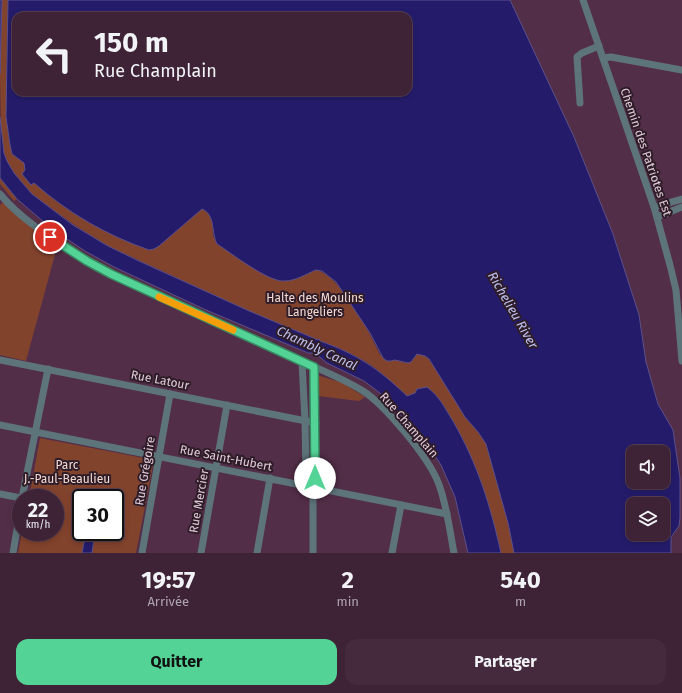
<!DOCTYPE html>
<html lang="fr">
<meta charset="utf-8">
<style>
:root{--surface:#3e2236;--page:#452a3e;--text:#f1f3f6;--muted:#ada4ad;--line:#573f51;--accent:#54d396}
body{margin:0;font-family:"Fira Sans",sans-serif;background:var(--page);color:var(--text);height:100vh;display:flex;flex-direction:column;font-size:15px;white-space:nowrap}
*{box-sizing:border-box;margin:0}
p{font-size:13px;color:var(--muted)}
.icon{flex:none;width:22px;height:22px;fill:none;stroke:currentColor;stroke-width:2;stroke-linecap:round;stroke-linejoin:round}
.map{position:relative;height:553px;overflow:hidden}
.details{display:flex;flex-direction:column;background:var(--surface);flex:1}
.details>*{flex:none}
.guide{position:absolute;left:12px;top:12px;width:400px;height:84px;border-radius:12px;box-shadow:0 2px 6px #0003,0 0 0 1px var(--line);background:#3e2236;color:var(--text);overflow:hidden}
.controls{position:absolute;left:626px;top:445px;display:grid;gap:8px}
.controls a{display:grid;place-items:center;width:44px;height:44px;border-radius:8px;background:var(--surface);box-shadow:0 2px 6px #0003,0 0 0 1px var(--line);font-size:20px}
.speed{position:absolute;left:12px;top:489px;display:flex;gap:8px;font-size:20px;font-weight:700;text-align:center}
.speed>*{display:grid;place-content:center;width:52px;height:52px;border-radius:50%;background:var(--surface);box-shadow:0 2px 6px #0003,0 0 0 1px var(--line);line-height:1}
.speed small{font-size:10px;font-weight:400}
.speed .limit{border:2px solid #111;border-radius:6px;background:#fff;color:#111}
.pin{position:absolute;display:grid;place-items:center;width:34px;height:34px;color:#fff;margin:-17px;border:2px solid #fff;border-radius:50%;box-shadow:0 1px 4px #0007}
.me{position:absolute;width:44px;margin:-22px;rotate:0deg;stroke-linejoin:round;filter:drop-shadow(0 0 3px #0008)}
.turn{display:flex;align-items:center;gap:14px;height:84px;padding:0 16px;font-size:18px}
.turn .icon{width:52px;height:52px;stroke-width:2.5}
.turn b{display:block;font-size:28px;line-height:34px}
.eta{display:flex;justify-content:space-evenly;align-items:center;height:68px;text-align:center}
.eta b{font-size:24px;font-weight:700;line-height:28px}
.cta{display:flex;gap:8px;margin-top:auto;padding:8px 16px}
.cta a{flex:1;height:46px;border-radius:12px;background:var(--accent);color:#111;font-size:16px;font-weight:700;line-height:46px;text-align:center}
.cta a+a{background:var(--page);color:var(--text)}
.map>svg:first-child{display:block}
.green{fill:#82432d;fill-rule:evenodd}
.water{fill:#241c6a;stroke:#5d508b;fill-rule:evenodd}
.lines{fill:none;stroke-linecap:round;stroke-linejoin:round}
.minor{stroke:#5d747b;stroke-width:7}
.route-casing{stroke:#378962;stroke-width:10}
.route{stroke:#54d396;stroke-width:7}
.slow{stroke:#f59e0b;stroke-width:7}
.labels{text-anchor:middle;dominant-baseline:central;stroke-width:4;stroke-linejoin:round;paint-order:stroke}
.street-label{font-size:12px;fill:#e1cad9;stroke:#2e1d28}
.park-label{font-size:12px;fill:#f4d9d0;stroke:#2e1d28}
.water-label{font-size:13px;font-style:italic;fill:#bcc1ef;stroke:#2e1d28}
</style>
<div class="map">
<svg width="682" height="553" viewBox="0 0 682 553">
<rect width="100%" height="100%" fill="#532e48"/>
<g class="green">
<path d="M2,0H8L6,117L10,145L12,154L24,163L25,170L22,174L31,184L34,182C68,213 106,235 149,250L154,249L159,246L202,209C213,214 213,226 213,237L307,273L316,270C341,276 370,333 380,355L405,363L411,362L417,354L425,356L429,359L465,417L478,432L486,444L508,523L514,553H501C490,504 478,465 453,421C445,407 440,397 427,388L407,397C395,386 384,374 371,365C356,355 337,347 320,341L319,339L318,340L247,310L108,246L73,224L32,194L19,180L7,161L4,153L1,129L0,74Z"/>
<path d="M0,178L17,199L14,201L0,184Z"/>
<path d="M3,202L26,223L57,247L26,361L0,355V205Z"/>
<path d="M317,375L343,383L365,397L359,401L318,396Z"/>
<path d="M40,438L154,460L136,553H18L22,532H55V498H29ZM81,498H115V532H81Z"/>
</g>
<g class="water">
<path d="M0,0H2L0,74Z"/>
<path d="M8,0H510L574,137L613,234L639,315L646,362L658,404L673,430L680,478V518L679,526L671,537V553H514L508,523L486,444L478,432L465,417L429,359L425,356L417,354L411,362L408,363L395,360L391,361H387L383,358L370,333L336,282L322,271L316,270C306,274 296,281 284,281C268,282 231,253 217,244C211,233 216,215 202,209L159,246L154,249L149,250C106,235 68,213 34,183L31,185L22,174L25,170L24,163L12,154L10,145L6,117ZM16,16H408V92H16ZM633,452H663V482H633ZM633,504H663V534H633Z"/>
<path d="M0,117L4,153L7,161L14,173L32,194L73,225L108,246L139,261L247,310L318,340L319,339L320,341C357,354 379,369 407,396L415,393L417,389L427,387C440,397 444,407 453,421C478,465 490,504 501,553H468L455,497L441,465L426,442L380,393L364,381L327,363L315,353H308L206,310L114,267L85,251L52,229L17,199L0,178Z"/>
<path d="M85,537L94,539L92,553H82Z"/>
</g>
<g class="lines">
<g class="minor">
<path d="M583,0L654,207L670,265L676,290L682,361"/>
<path d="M603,58L611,57L682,70"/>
<path d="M580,103L577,57L582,53L599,46"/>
<path d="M0,194C18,217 51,238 76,254C101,270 128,282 155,295C198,315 242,334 285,354C311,366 339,376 363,391C385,405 428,457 438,482C446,501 450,532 454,553"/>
<path d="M654,207L682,199"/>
<path d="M657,217L682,207"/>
<path d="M0,360L316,423"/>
<path d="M302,362L305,421L306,477L313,487"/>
<path d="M0,425L447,514"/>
<path d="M0,494L21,498"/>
<path d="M22,498L48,369"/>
<path d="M13,553L21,506"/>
<path d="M142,553L170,394"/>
<path d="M201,553L227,405"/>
<path d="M257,553L270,478"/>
<path d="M313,553V487L315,478V468L314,367"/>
<path d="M392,553L401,505"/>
</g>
</g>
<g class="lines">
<defs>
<path id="route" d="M50,237L87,261L111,274L314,367L315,478"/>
</defs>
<use href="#route" class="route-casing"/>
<use href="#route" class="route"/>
<path class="slow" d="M159,297L233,330"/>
</g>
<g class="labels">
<g class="street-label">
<text transform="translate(646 152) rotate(71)">Chemin des Patriotes Est</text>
<text transform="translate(160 380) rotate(11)">Rue Latour</text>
<text transform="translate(409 425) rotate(49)">Rue Champlain</text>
<text transform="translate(226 458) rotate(11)">Rue Saint-Hubert</text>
<text transform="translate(145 471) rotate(-80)">Rue Grégoire</text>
<text transform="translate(199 501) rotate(-80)">Rue Mercier</text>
</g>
<g class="park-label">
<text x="315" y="298">Halte des Moulins<tspan x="315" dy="14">Langeliers</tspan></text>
<text x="67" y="465">Parc<tspan x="67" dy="14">J.-Paul-Beaulieu</tspan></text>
</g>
<g class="water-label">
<text transform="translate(513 310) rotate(60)">Richelieu River</text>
<text transform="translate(317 348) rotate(25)">Chambly Canal</text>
</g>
</g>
</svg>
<div class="controls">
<a><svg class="icon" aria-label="sound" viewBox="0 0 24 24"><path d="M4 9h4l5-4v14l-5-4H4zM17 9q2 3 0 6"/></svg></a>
<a><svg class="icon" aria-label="layers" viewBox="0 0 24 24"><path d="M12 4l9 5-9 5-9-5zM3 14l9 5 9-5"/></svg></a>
</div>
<div class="speed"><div>22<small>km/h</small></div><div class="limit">30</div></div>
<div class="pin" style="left:50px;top:237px;background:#d93025"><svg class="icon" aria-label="arrive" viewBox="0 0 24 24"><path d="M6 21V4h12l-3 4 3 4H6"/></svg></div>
<svg class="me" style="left:315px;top:478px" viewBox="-20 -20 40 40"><circle r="19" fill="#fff"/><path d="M0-13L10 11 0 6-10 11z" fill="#54d396"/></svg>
<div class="guide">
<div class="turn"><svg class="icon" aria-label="left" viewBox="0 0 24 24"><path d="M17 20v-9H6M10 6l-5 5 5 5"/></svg><div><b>150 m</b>Rue Champlain</div></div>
</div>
</div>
<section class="details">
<div class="eta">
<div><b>19:57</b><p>Arrivée</p></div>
<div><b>2</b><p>min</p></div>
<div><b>540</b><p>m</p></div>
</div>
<div class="cta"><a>Quitter</a><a>Partager</a></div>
</section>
